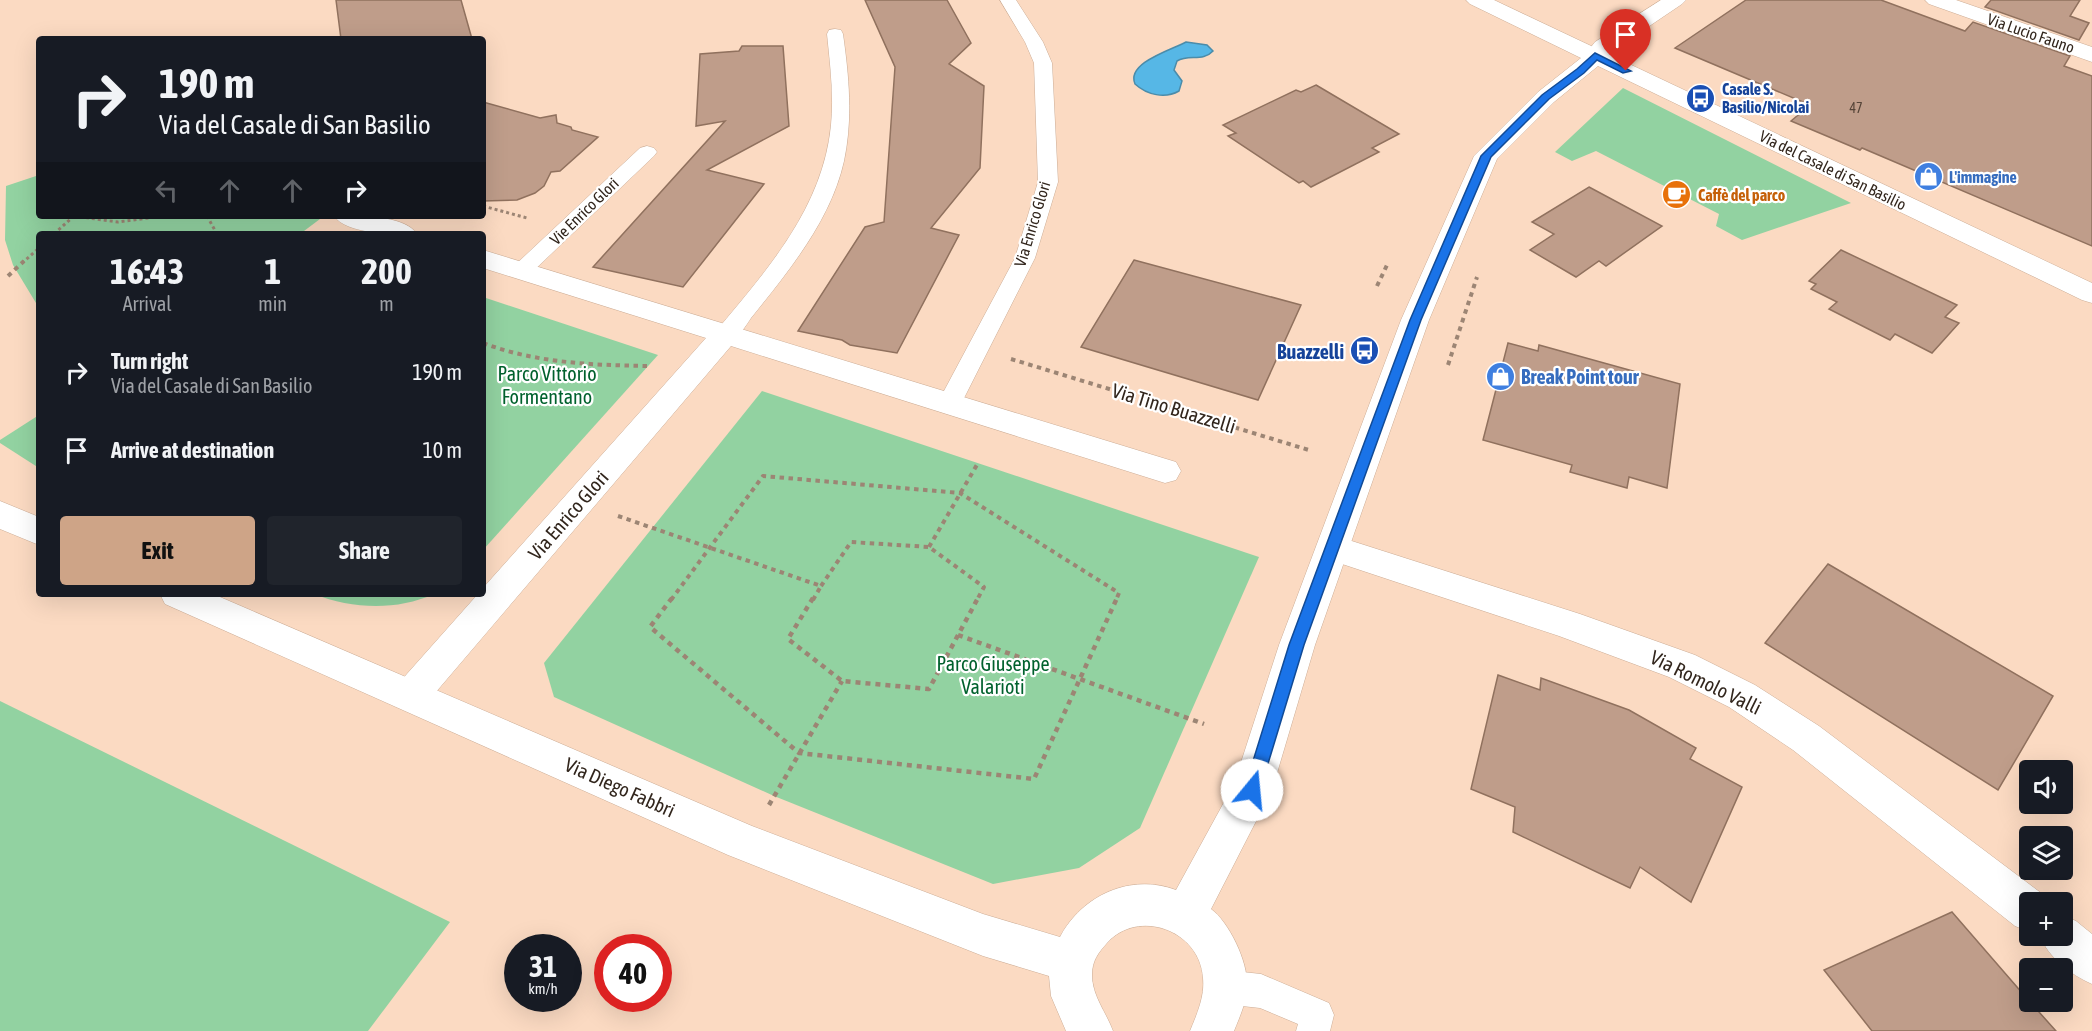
<!DOCTYPE html>
<meta charset="utf-8">
<style>
:root{--surface:#171b24;--page:#20242c;--text:#f1f3f6;--muted:#9ea1a6;--accent:#cea487}
body{margin:0;font-family:"Asap Condensed",sans-serif;background:var(--page);color:var(--text);height:100vh;display:flex;flex-direction:column;font-size:22px;white-space:nowrap}
*{box-sizing:border-box;margin:0}
p{font-size:20px;color:var(--muted)}
.icon{flex:none;width:33px;height:33px;fill:none;stroke:currentColor;stroke-width:2;stroke-linecap:round;stroke-linejoin:round}
.map{position:relative;flex:1;overflow:hidden}
.panel{position:absolute;left:36px;top:231px;width:450px;height:366px;display:flex;flex-direction:column;background:var(--surface);border-radius:6px;box-shadow:0 6px 24px #0002}
.panel>*{flex:none}
.hud{position:absolute;left:36px;top:36px;width:450px;height:183px;border-radius:6px;box-shadow:0 6px 24px #0002;background:#171b24;color:var(--text);overflow:hidden}
.tools{position:absolute;left:2019px;top:760px;display:grid;gap:12px}
.tools a{display:grid;place-items:center;width:54px;height:54px;border-radius:6px;background:var(--surface);box-shadow:0 6px 24px #0002;font-size:30px}
.speed{position:absolute;left:504px;top:934px;display:flex;gap:12px;font-size:30px;font-weight:700;text-align:center}
.speed>*{display:grid;place-content:center;width:78px;height:78px;border-radius:50%;background:var(--surface);box-shadow:0 6px 24px #0002;line-height:1}
.speed small{font-size:15px;font-weight:400}
.speed .limit{border:9px solid #d22;background:#fff;color:#111}
.pin{position:absolute;display:grid;place-items:center;width:51px;height:51px;color:#fff;margin:-62px -26px;border-radius:50% 50% 50% 0;rotate:-45deg;box-shadow:0 0 6px #0007}
.pin .icon{rotate:45deg}
.me{position:absolute;width:66px;margin:-33px;rotate:17deg;stroke-linejoin:round;filter:drop-shadow(0 0 4px #0008)}
.turn{display:flex;align-items:center;gap:21px;height:126px;padding:0 24px;font-size:27px}
.turn .icon{width:78px;height:78px;stroke-width:2.5}
.turn b{display:block;font-size:42px;line-height:51px}
.lanes{display:flex;align-items:center;height:57px;padding:0 24px;background:#0003;justify-content:center;gap:30px;direction:ltr}
.lanes .off{opacity:.35}
.eta{display:flex;justify-content:space-evenly;align-items:center;height:102px;text-align:center}
.eta b{font-size:36px;font-weight:700;line-height:42px}
.action{display:flex;gap:12px;margin-top:auto;padding:12px 24px}
.action a{flex:1;height:69px;border-radius:6px;background:var(--accent);color:#111;font-size:24px;font-weight:700;line-height:69px;text-align:center}
.action a+a{background:var(--page);color:var(--text)}
ul{padding:0;list-style:none}
li{display:flex;align-items:center;gap:18px;height:78px;padding:0 24px}
li div{flex:1}
li b{display:block;font-size:22px}
li em{font-style:normal}
.map>svg:first-child{display:block}
.green{fill:#92d2a1}
.water{fill:#56b7e6;stroke:#4b8caa;stroke-width:1.5}
.building{fill:#bf9d8a;stroke:#90715e;stroke-width:1.5}
.lines{fill:none;stroke-linecap:round;stroke-linejoin:round}
.lane-casing{stroke:#ccad96;stroke-width:1}
.street-casing{stroke:#ccad96;stroke-width:1}
.secondary-casing{stroke:#ccad96;stroke-width:1}
.path-far2{stroke:#9c8574;stroke-width:3;stroke-dasharray:3 3;stroke-linecap:butt}
.path-far1{stroke:#9c8574;stroke-width:4;stroke-dasharray:4.5 4.5;stroke-linecap:butt}
.path{stroke:#9c8574;stroke-width:4.5;stroke-dasharray:5 5;stroke-linecap:butt}
.lane{fill:#fff;fill-rule:evenodd}
.street{fill:#fff;fill-rule:evenodd}
.secondary{fill:#fff;fill-rule:evenodd}
.route{fill:#1a73e8;stroke:#114b97;stroke-width:1.5}
.labels{text-anchor:middle;dominant-baseline:central;stroke-width:4.5;stroke-linejoin:round;paint-order:stroke}
.far-number-label{font-size:14px;fill:#554438}
.far-street-label{font-size:16px;fill:#32261d;stroke:#fff}
.far-transit-label{font-size:16px;font-weight:bold;fill:#164399;stroke:#fff;text-anchor:start}
.far-shop-label{font-size:16px;font-weight:bold;fill:#366cbe;stroke:#fff;text-anchor:start}
.far-food-label{font-size:16px;font-weight:bold;fill:#c56008;stroke:#fff;text-anchor:start}
.transit-label{font-size:20px;font-weight:bold;fill:#164399;stroke:#fff;text-anchor:end}
.park-label{font-size:20px;fill:#00612d;stroke:#fff}
.shop-label{font-size:20px;font-weight:bold;fill:#366cbe;stroke:#fff;text-anchor:start}
.street-label{font-size:20px;fill:#32261d;stroke:#fff}
</style>
<div class="map">
<svg width="2092" height="1031" viewBox="0 0 2092 1031">
<rect width="100%" height="100%" fill="#fbdac2"/>
<g class="green">
<path d="M1623,88L1851,203L1742,240L1716,226L1719,214L1596,151L1572,161L1555,152Z"/>
<path d="M39,175V216H324L300,234H39V308L13,265L5,240L6,186Z"/>
<path d="M483,297L658,355L483,550Z"/>
<path d="M762,391L1259,557L1140,828L1079,868L993,884L774,796L554,697L544,663Z"/>
<path d="M39,415V468L0,443V440Z"/>
<path d="M314,594H434C396,611 352,609 314,594Z"/>
<path d="M0,701L450,922L368,1031H0Z"/>
</g>
<path class="water" d="M1186,42L1207,45L1213,51C1203,62 1189,54 1177,61L1174,70L1182,81L1179,91C1165,99 1147,95 1135,84C1126,63 1171,50 1186,42Z"/>
<g class="building">
<path d="M336,0H461L472,39H341Z"/>
<path d="M865,0H947L971,43L949,64L984,86L980,168L931,228L959,235L897,353L850,345L842,340L798,331L865,227L884,222L895,67Z"/>
<path d="M1746,0H1881L1965,31L1973,22L2070,56L2064,66L2092,76V246L1862,148L1860,150L1791,121L1810,105L1675,48Z"/>
<path d="M1991,0H2080L2070,16L2089,23L2079,40L1985,7Z"/>
<path d="M742,46H783L789,126L707,170L764,184L683,287L593,267L725,121L696,126L700,54L739,51Z"/>
<path d="M1316,85L1399,134L1372,148L1379,152L1311,187L1303,181L1299,183L1228,136L1236,133L1223,125L1296,90L1301,92Z"/>
<path d="M483,102L540,118L556,115L557,123L571,127L572,130L598,137L560,171L551,172L544,186L535,193L517,200L483,201Z"/>
<path d="M1589,187L1662,226L1606,266L1599,261L1576,277L1530,250L1554,234L1532,222Z"/>
<path d="M1841,250L1957,305L1945,317L1959,323L1932,353L1895,334L1890,340L1829,309L1837,302L1811,289L1816,284L1809,281Z"/>
<path d="M1134,260L1301,305L1258,400L1081,347Z"/>
<path d="M1508,343L1538,351L1539,345L1680,384L1667,488L1629,477L1627,488L1570,472L1572,465L1483,440Z"/>
<path d="M1828,564L2053,696L1998,790L1765,643Z"/>
<path d="M1498,675L1540,690L1541,678L1629,710L1696,748L1690,759L1742,787L1691,902L1640,867L1630,888L1513,832L1515,807L1471,789Z"/>
<path d="M1952,912L2030,1002L2056,1031H1872L1824,970Z"/>
</g>
<g class="lines">
<defs>
<g id="lane">
<path d="M1000,0H1016L1043,42L1052,63L1058,182L1035,258L961,404L957,410L949,412L941,410L937,404L1015,258L1038,182L1034,63L1025,42Z"/>
<path d="M835,29L841,30L843,34C849,77 853,118 844,161C831,220 788,272 751,318C746,325 739,338 730,341C725,343 722,342 717,340L714,335L717,330C768,269 823,207 831,125C834,95 830,64 827,34L829,30Z"/>
<path d="M647,146L654,148L657,152L654,156L528,276L521,278L514,276L510,271L514,266L640,148Z"/>
<path d="M1224,970L1261,974L1329,1003L1334,1015L1330,1031H1296L1298,1024L1260,1008L1224,1004L1212,999L1207,987L1212,975Z"/>
</g>
<g id="street">
<path d="M1661,0H1686L1682,4L1611,52C1603,61 1599,64 1587,61L1584,56L1595,42Z"/>
<path d="M1925,0H1956L2092,47V62L1929,4Z"/>
<path d="M334,216C355,216 404,214 417,234C396,234 347,235 334,216Z"/>
<path d="M483,250L1176,462L1181,471L1176,480L1165,483L731,346L424,706L411,711L398,706L392,695L398,684L478,594H483V588L706,338L483,268Z"/>
<path d="M1333,535L1580,614L1695,655L1755,685L1819,726L2045,896L2048,903H2030V932L2015,926L1793,750L1729,707L1669,677L1559,636L1321,557L1316,548L1321,539Z"/>
<path d="M2062,915L2076,921L2092,934V984C2070,974 2049,958 2040,936H2062Z"/>
</g>
<g id="secondary">
<path d="M1466,0H1494L2092,283V303L2082,300L1598,66L1554,102L1497,159L1429,320L1315,645L1272,790L1211,909C1229,922 1248,962 1247,985C1247,1001 1240,1016 1234,1031H1190C1197,1014 1205,996 1203,978C1200,930 1138,908 1107,943C1098,953 1092,961 1092,975C1092,996 1106,1012 1113,1031H1066L1051,996L1049,976L983,956L728,855L165,604L160,594H213L752,826L983,914L1060,937C1082,895 1131,873 1176,890L1234,784L1279,645L1401,320L1474,156L1538,92L1581,58L1470,4Z"/>
<path d="M0,501L39,517V545L0,529Z"/>
</g>
</defs>
<use href="#lane" class="lane-casing"/>
<use href="#street" class="street-casing"/>
<use href="#secondary" class="secondary-casing"/>
<g class="path-far2">
<path d="M483,206L527,218"/>
<path d="M74,216L118,222L163,216"/>
<path d="M207,216L217,234"/>
<path d="M54,234L74,216"/>
<path d="M22,263L39,248"/>
</g>
<g class="path-far1">
<path d="M8,276L24,261"/>
<path d="M1377,286L1388,263"/>
<path d="M483,343C536,363 591,365 647,366"/>
<path d="M1011,359L1312,451"/>
<path d="M1448,365L1477,277"/>
<path d="M618,516L821,586"/>
<path d="M929,547L978,463"/>
<path d="M821,586L851,542L929,547L984,587L977,600"/>
<path d="M671,600L763,476L960,493L1119,593L1116,600"/>
<path d="M813,600L821,586"/>
</g>
<g class="path">
<path d="M672,598L650,627L799,753L1034,779L1117,598"/>
<path d="M813,598L788,639L842,681L929,689L978,598"/>
<path d="M958,635L1204,724"/>
<path d="M769,805L842,681"/>
</g>
<use href="#lane" class="lane"/>
<use href="#street" class="street"/>
<use href="#secondary" class="secondary"/>
</g>
<path class="route" d="M1595,53L1631,71L1623,73L1597,60L1584,73L1549,99L1491,157L1421,320L1304,645L1260,790L1258,796L1252,798L1247,796L1244,790L1289,645L1410,320L1481,156L1542,95L1577,69Z"/>
<defs>
<symbol id="bus-disc" viewBox="-11 -11 22 22"><circle r="9.5" fill="#1a4fb4" stroke="#fff"/><path d="M-5-6H5V4H4V6H2V4H-2V6H-4V4H-5ZM-3.5-4V0h7V-4ZM-3.5 1.2v1.5H-2V1.2ZM2 1.2v1.5H3.5V1.2Z" fill="#fff"/></symbol>
<symbol id="shop-disc" viewBox="-11 -11 22 22"><circle r="9.5" fill="#3f7fe0" stroke="#fff"/><path d="M-5-2.5h2.3a2.7 3.5 0 0 1 5.4 0H5L5.5 6h-11ZM-1.5-2.5h3a1.5 2.3 0 0 0-3 0Z" fill="#fff"/></symbol>
<symbol id="cafe-disc" viewBox="-11 -11 22 22"><circle r="9.5" fill="#e8710a" stroke="#fff"/><path d="M-5.5-4.5H6V0H3Q3 3.5 0 3.5H-2.5Q-5.5 3.5-5.5 0ZM3-3.2v2h1.7v-2ZM-6 4.5H4V6H-6Z" fill="#fff"/></symbol>
</defs>
<g fill-rule="evenodd">
<use href="#bus-disc" x="1684" y="82" width="33" height="33"/>
<use href="#shop-disc" x="1912" y="160" width="33" height="33"/>
<use href="#cafe-disc" x="1660" y="178" width="33" height="33"/>
<use href="#bus-disc" x="1348" y="334" width="33" height="33"/>
<use href="#shop-disc" x="1484" y="360" width="33" height="33"/>
</g>
<g class="labels">
<g class="far-number-label">
<text x="1856" y="108">47</text>
</g>
<g class="far-street-label">
<text transform="translate(2031 33) rotate(19)">Via Lucio Fauno</text>
<text transform="translate(1833 170) rotate(26)">Via del Casale di San Basilio</text>
<text transform="translate(584 211) rotate(-44)">Vie Enrico Glori</text>
<text transform="translate(1032 224) rotate(-73)">Via Enrico Glori</text>
</g>
<g class="far-transit-label">
<text x="1722" y="89">Casale S.<tspan x="1722" dy="18">Basilio/Nicolai</tspan></text>
</g>
<g class="far-shop-label">
<text x="1949" y="177">L'immagine</text>
</g>
<g class="far-food-label">
<text x="1698" y="195">Caffè del parco</text>
</g>
<g class="transit-label">
<text x="1344" y="351">Buazzelli</text>
</g>
<g class="park-label">
<text x="547" y="373">Parco Vittorio<tspan x="547" dy="23">Formentano</tspan></text>
<text x="993" y="663">Parco Giuseppe<tspan x="993" dy="23">Valarioti</tspan></text>
</g>
<g class="shop-label">
<text x="1521" y="376">Break Point tour</text>
</g>
<g class="street-label">
<text transform="translate(1174 408) rotate(17)">Via Tino Buazzelli</text>
<text transform="translate(568 515) rotate(-49)">Via Enrico Glori</text>
<text transform="translate(1706 682) rotate(26)">Via Romolo Valli</text>
<text transform="translate(620 787) rotate(24)">Via Diego Fabbri</text>
</g>
</g>
</svg>
<div class="tools">
<a><svg class="icon" aria-label="sound" viewBox="0 0 24 24"><path d="M4 9h4l5-4v14l-5-4H4zM17 9q2 3 0 6"/></svg></a>
<a><svg class="icon" aria-label="layers" viewBox="0 0 24 24"><path d="M12 4l9 5-9 5-9-5zM3 14l9 5 9-5"/></svg></a>
<a>+</a>
<a>−</a>
</div>
<div class="speed"><div>31<small>km/h</small></div><div class="limit">40</div></div>
<div class="pin" style="left:1626px;top:71px;background:#d93025"><svg class="icon" aria-label="arrive" viewBox="0 0 24 24"><path d="M6 21V4h12l-3 4 3 4H6"/></svg></div>
<svg class="me" style="left:1252px;top:790px" viewBox="-20 -20 40 40"><circle r="19" fill="#fff"/><path d="M0-13L10 11 0 6-10 11z" fill="#1a73e8"/></svg>
<div class="hud">
<div class="turn"><svg class="icon" aria-label="right" viewBox="0 0 24 24"><path d="M7 20v-9h11M14 6l5 5-5 5"/></svg><div><b>190 m</b>Via del Casale di San Basilio</div></div>
<div class="lanes"><svg class="icon off" aria-label="left" viewBox="0 0 24 24"><path d="M17 20v-9H6M10 6l-5 5 5 5"/></svg><svg class="icon off" aria-label="ahead" viewBox="0 0 24 24"><path d="M12 20V5M6 11l6-6 6 6"/></svg><svg class="icon off" aria-label="ahead" viewBox="0 0 24 24"><path d="M12 20V5M6 11l6-6 6 6"/></svg><svg class="icon" aria-label="right" viewBox="0 0 24 24"><path d="M7 20v-9h11M14 6l5 5-5 5"/></svg></div>
</div>
<section class="panel">
<div class="eta">
<div><b>16:43</b><p>Arrival</p></div>
<div><b>1</b><p>min</p></div>
<div><b>200</b><p>m</p></div>
</div>
<ul>
<li><svg class="icon" aria-label="right" viewBox="0 0 24 24"><path d="M7 20v-9h11M14 6l5 5-5 5"/></svg><div><b>Turn right</b><p>Via del Casale di San Basilio</p></div><em>190 m</em></li>
<li><svg class="icon" aria-label="arrive" viewBox="0 0 24 24"><path d="M6 21V4h12l-3 4 3 4H6"/></svg><div><b>Arrive at destination</b></div><em>10 m</em></li>
</ul>
<div class="action"><a>Exit</a><a>Share</a></div>
</section>
</div>
